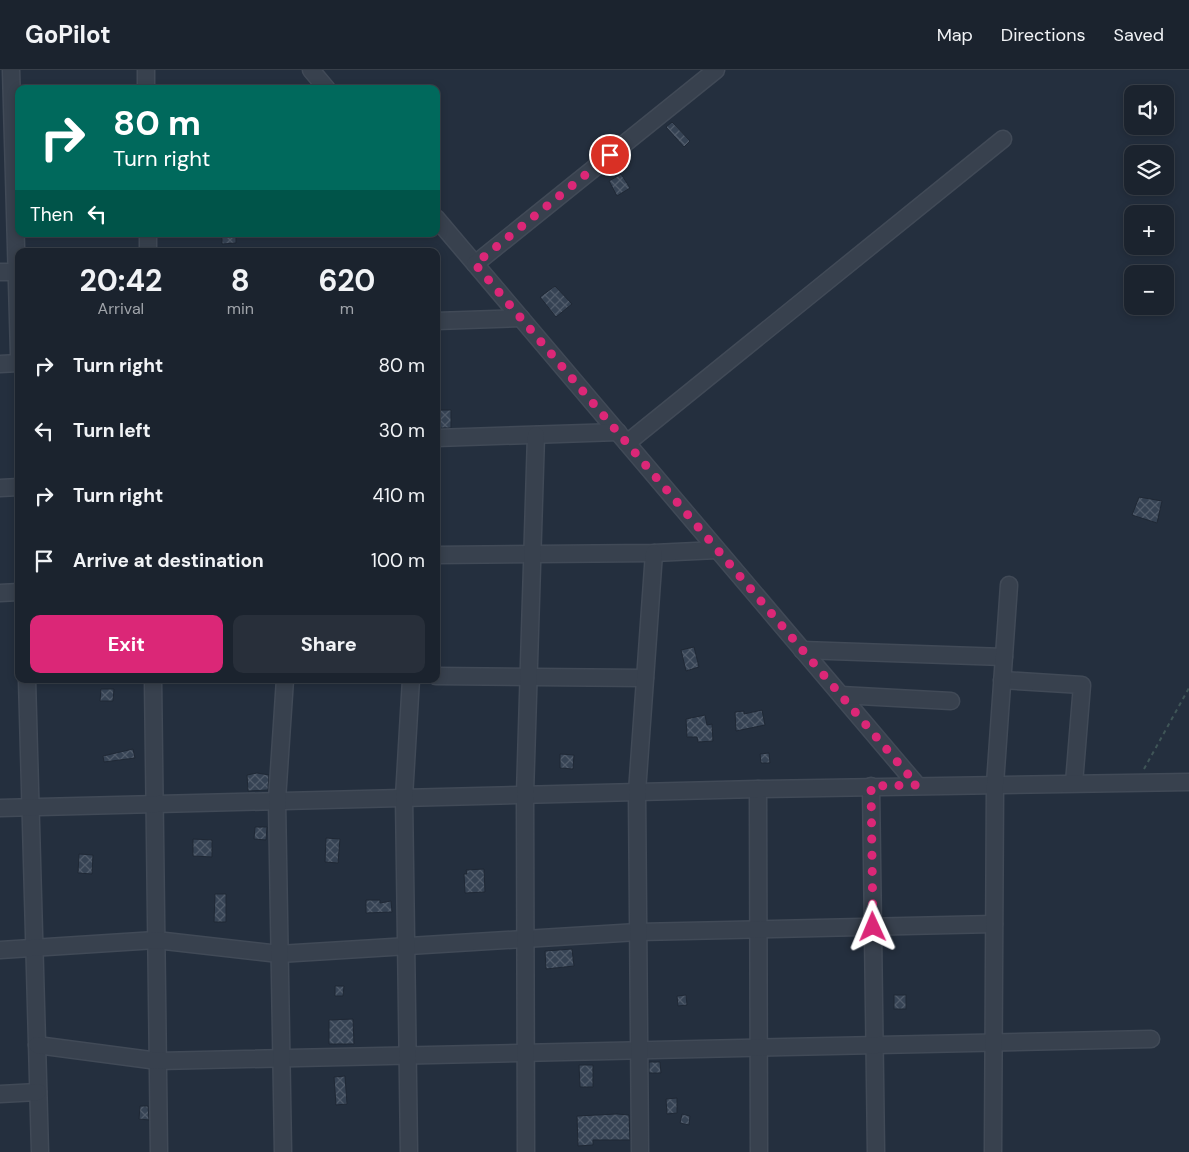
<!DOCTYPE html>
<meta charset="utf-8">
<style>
:root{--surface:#1b232e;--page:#282f3a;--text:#f1f3f6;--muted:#a0a4aa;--line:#39404a;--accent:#db2777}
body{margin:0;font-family:"DM Sans",sans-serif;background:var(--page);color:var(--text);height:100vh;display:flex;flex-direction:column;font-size:19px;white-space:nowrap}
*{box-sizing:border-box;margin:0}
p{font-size:16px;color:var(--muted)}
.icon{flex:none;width:28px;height:28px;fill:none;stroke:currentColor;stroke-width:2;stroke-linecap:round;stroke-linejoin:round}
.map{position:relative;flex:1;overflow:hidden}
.details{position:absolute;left:15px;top:178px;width:425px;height:435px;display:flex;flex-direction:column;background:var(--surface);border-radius:10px;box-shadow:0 2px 8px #0003,0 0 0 1px var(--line)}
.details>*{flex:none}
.hud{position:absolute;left:15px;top:15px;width:425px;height:152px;border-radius:10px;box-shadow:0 2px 8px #0003,0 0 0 1px var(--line);background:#00695c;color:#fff;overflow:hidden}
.tools{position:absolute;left:1124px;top:15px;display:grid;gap:10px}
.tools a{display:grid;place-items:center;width:50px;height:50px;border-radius:10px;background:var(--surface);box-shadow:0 2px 8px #0003,0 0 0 1px var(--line);font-size:25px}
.pin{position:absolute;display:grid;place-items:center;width:42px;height:42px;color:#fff;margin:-21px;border:2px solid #fff;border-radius:50%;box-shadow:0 1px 5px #0007}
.me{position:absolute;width:55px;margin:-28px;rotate:359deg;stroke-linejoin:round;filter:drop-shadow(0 0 4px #0008)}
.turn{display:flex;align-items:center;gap:18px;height:105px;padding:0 15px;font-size:22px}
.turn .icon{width:65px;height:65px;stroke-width:2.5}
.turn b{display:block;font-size:35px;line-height:42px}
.then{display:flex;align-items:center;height:48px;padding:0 15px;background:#0003;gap:10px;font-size:19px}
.eta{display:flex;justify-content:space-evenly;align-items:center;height:85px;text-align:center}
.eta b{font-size:30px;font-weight:700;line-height:35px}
.cta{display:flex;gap:10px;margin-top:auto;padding:10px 15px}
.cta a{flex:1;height:58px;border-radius:10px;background:var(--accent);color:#fff;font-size:20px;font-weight:700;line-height:58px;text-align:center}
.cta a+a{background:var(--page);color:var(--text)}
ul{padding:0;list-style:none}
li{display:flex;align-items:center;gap:15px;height:65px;padding:0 15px}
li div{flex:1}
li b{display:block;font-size:19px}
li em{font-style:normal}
header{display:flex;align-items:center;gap:30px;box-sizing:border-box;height:70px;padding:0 25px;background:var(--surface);border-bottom:1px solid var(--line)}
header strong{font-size:24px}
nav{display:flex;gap:28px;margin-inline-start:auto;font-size:18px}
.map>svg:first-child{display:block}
.building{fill:url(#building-cross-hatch);stroke:#1f2835}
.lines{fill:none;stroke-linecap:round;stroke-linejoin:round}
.minor-casing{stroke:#414a57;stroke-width:19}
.path{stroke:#3f5557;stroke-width:2;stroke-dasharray:4 4;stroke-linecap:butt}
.minor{stroke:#38414e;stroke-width:16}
.route{stroke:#db2777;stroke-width:9;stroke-dasharray:0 16.2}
</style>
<header>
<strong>GoPilot</strong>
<nav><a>Map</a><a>Directions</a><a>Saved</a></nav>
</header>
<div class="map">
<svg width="1189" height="1082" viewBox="0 0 1189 1082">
<defs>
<pattern id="building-cross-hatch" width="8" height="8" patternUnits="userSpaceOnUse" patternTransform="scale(1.25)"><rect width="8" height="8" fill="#364354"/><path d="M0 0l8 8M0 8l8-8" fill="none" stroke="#515c6b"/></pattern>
</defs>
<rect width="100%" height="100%" fill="#242f3e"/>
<g class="building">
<path d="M672,52L690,71L684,77L666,57Z"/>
<path d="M621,104L630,118L617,126L609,111Z"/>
<path d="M222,164H236V173L222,174Z"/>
<path d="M555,216L572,234L556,247L540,227Z"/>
<path d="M440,340H451V358H439Z"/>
<path d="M1139,427L1162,431L1157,453L1132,445Z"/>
<path d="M694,577L699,597L686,601L681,580Z"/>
<path d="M101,619H114L113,631H100Z"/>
<path d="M762,640L765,655L736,661L735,642L744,641V644Z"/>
<path d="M705,645L707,655L712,654L713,671L698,672L697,667H687L686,649Z"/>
<path d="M133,679L135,688L104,692L103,686Z"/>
<path d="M769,683L770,693H761L760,684Z"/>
<path d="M560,684L574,685L573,699L560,698Z"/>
<path d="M257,703L269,705L268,720L248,721L247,705Z"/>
<path d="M255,757H267L266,770L254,769Z"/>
<path d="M326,768L340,769L338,793L325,792Z"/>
<path d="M193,769L212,770V787L193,786Z"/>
<path d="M79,784L93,785L92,804L78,803Z"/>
<path d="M484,799L485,822L465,823L464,804H467L466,800Z"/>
<path d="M215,824H226V852H214Z"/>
<path d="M366,830H380V833L391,831L392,842L366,843Z"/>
<path d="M572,879L574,896L546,899L545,881Z"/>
<path d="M335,916H344L343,926H335Z"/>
<path d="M686,925L687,935L678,936L677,926Z"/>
<rect x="894" y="925" width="12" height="14"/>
<path d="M353,949L354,974H329V950Z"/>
<path d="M649,992H660L661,1003H649Z"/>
<path d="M579,995H593V1017H580Z"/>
<path d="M345,1006L347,1034L336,1035L334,1007Z"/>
<path d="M677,1028V1043L667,1044L666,1029Z"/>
<path d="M140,1036H148L149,1050L139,1049Z"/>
<path d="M617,1044L629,1045L630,1070H593V1075L578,1076L577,1046Z"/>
<path d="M682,1044L690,1046L689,1055L680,1053Z"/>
</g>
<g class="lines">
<defs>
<g id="minor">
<path d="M11,0L19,284"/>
<path d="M146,0V19"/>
<path d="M311,0L327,19"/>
<path d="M436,148L917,715"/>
<path d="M148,164V181"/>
<path d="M475,194L716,0"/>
<path d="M0,202H16"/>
<path d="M436,251L521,248"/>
<path d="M0,294L19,293"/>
<path d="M436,368L618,362"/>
<path d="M627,373L1003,69"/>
<path d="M0,418L19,417"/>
<path d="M436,485L654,483L717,480"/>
<path d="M0,523L19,522"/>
<path d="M802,580L1004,587"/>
<path d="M436,606L645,608"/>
<path d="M27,609L40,1082"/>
<path d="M153,609L159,1082"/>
<path d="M1002,610L1082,615L1074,713"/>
<path d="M841,625L951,631"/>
<path d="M871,716L876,1082"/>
<path d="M758,719L759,1082"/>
<path d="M0,738L758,719L1189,712"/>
<path d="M0,880L156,870L279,884L638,862L994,854"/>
<path d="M37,975L158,991L1151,969"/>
<path d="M0,1024L38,1022"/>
<path d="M283,1082L277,730L285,609"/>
<path d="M409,1082L404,727L411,609"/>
<path d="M526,1082L525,724L536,365"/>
<path d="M640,1082L637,722L654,483"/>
<path d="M993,1082L995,714L1009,515"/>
</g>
</defs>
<use href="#minor" class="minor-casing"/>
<path class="path" d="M1144,699L1189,618"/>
<use href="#minor" class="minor"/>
</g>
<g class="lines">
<path class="route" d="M610,85L475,194L917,715L871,716L873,857"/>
</g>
</svg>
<div class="tools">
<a><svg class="icon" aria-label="sound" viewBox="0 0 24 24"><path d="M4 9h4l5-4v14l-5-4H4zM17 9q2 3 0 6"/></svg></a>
<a><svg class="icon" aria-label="layers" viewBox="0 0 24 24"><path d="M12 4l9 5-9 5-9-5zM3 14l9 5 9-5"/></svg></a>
<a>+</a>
<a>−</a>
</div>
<div class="pin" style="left:610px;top:85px;background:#d93025"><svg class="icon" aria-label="arrive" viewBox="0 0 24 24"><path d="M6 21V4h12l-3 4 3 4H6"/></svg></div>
<svg class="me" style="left:873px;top:857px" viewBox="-20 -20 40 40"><path d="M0-17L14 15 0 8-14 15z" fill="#db2777" stroke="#fff" stroke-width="4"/></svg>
<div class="hud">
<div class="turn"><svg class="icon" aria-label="right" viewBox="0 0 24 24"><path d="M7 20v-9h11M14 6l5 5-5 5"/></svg><div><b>80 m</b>Turn right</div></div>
<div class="then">Then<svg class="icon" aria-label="left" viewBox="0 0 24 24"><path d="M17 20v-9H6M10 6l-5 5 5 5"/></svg></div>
</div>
<section class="details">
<div class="eta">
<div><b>20:42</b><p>Arrival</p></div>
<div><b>8</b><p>min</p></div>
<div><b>620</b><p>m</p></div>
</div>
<ul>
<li><svg class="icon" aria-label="right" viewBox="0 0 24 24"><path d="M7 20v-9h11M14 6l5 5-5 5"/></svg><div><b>Turn right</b></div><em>80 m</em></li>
<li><svg class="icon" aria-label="left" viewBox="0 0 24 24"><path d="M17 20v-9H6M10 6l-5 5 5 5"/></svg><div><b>Turn left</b></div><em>30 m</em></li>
<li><svg class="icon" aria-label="right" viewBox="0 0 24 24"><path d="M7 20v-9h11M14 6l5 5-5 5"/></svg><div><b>Turn right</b></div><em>410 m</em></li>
<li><svg class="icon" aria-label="arrive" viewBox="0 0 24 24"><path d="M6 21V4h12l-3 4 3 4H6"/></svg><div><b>Arrive at destination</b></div><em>100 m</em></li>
</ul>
<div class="cta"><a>Exit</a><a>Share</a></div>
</section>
</div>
